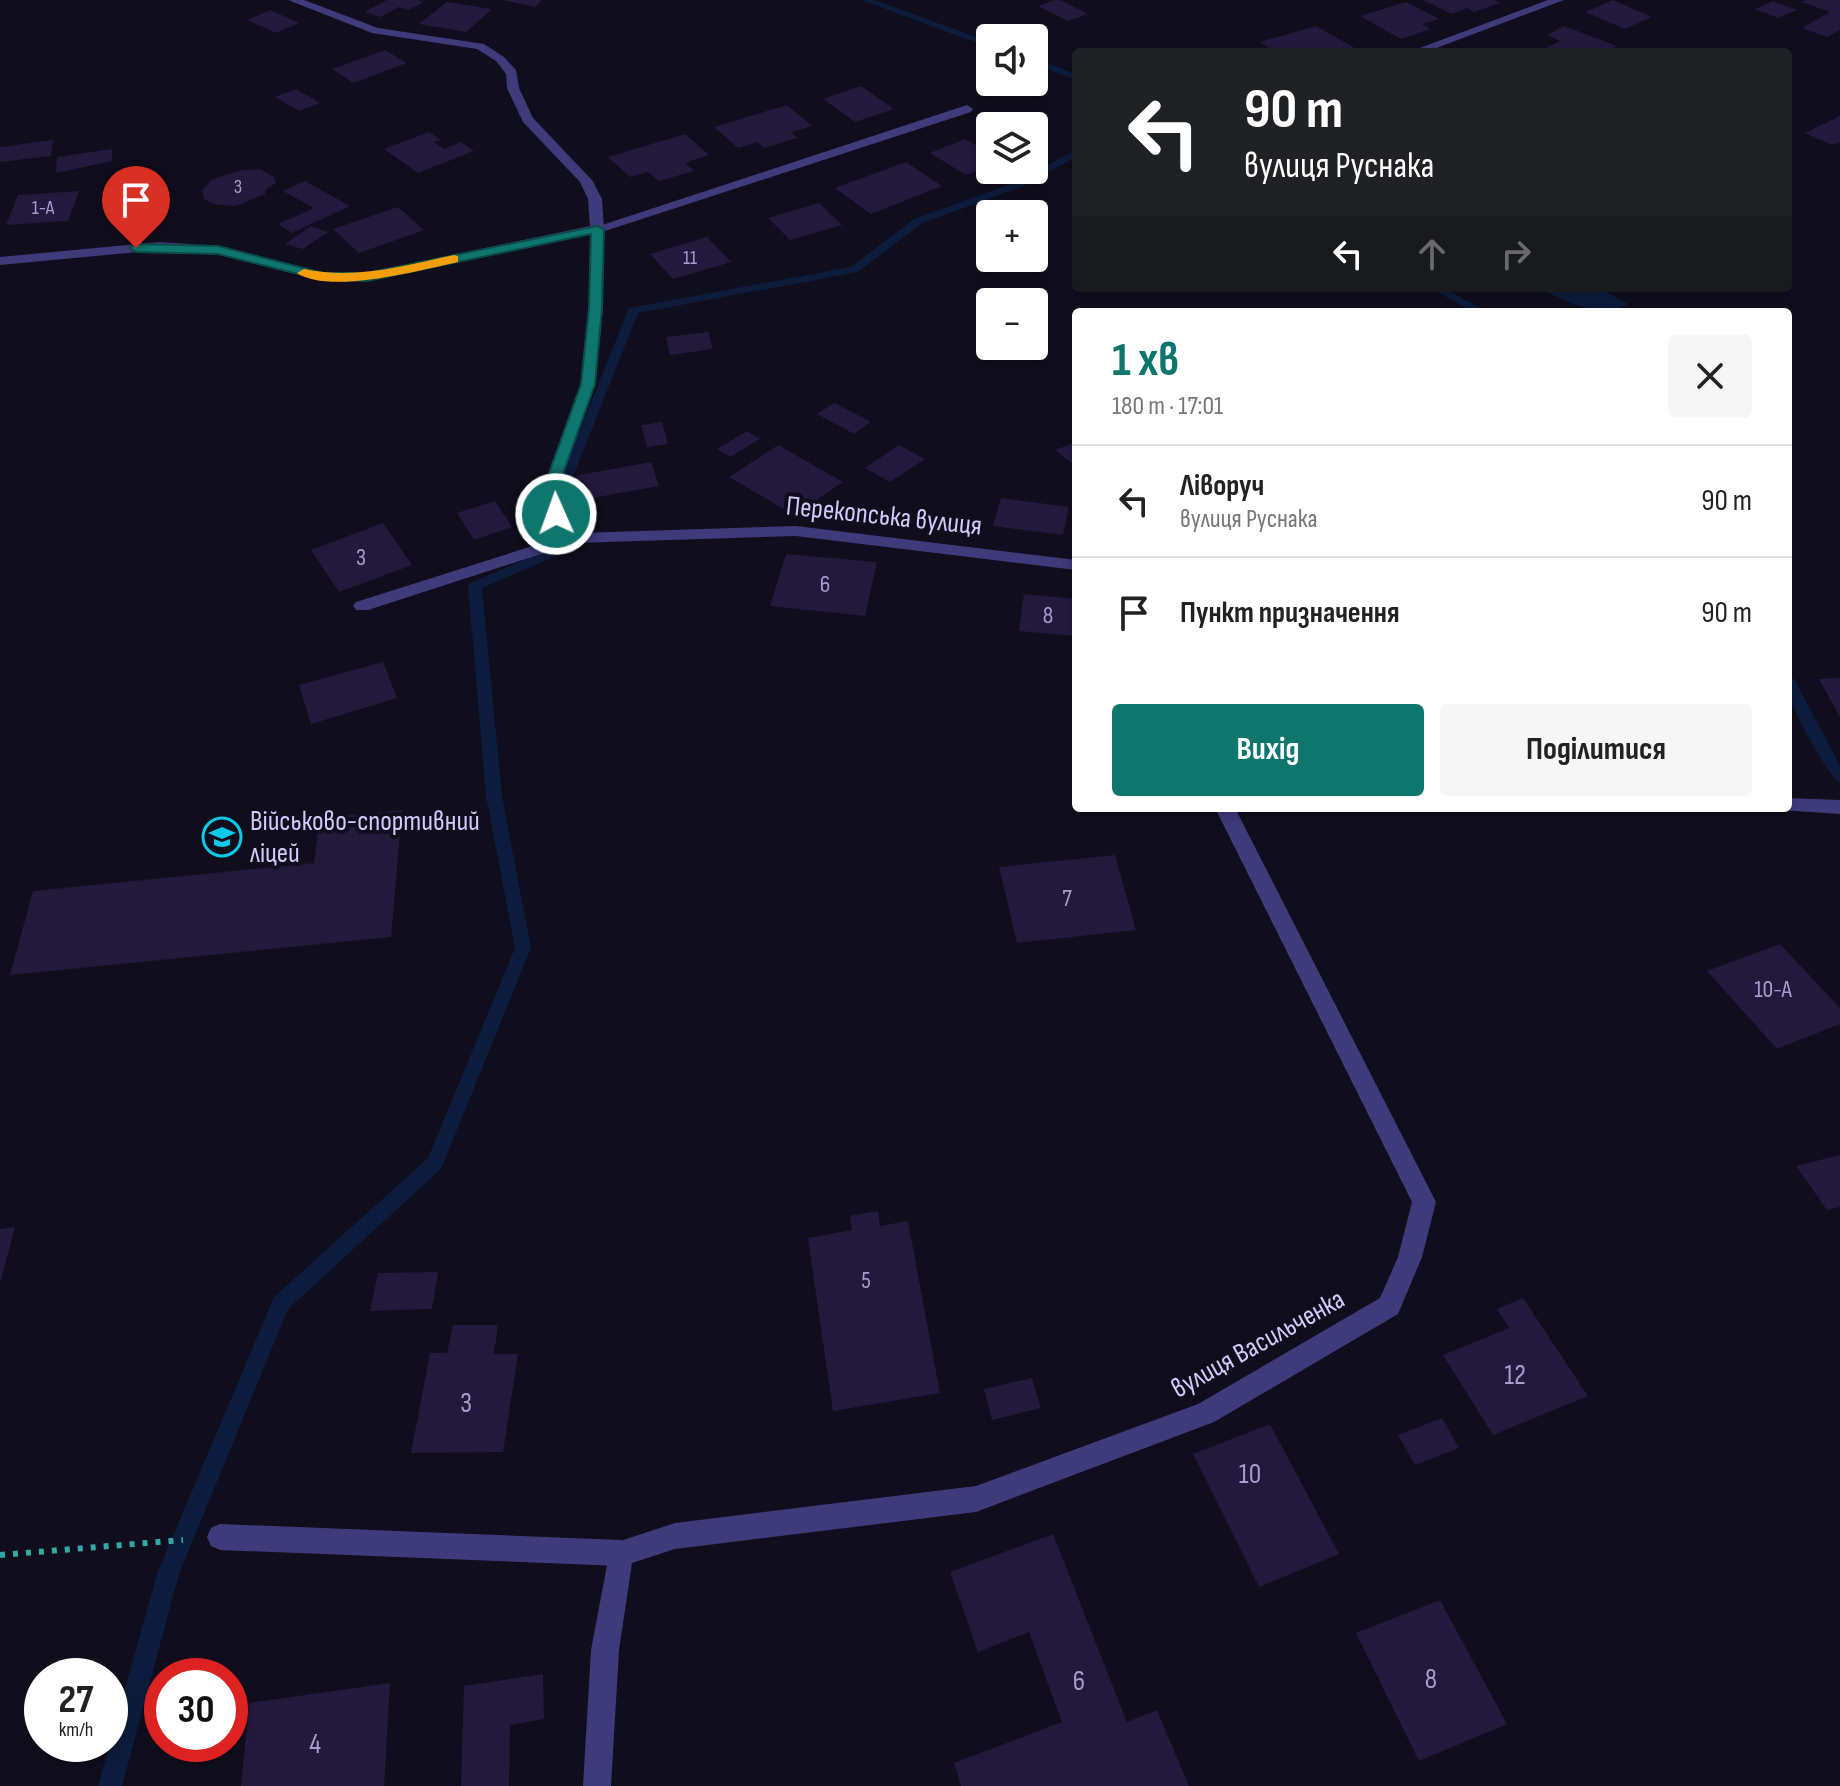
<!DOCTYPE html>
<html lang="uk">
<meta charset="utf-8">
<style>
:root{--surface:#fff;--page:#f6f6f6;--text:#222;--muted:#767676;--line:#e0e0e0;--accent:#0f766e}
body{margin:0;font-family:"Sofia Sans Condensed",sans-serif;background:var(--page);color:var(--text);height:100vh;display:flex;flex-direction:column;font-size:30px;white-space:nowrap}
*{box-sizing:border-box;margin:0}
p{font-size:26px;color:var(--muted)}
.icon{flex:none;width:44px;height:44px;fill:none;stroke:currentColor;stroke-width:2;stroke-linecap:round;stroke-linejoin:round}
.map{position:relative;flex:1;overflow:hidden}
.side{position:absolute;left:1072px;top:308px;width:720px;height:504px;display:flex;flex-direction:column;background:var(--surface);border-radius:8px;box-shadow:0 4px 12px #0003}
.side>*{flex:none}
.banner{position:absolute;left:1072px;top:48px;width:720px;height:244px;border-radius:8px;box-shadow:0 4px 12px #0003;background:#202124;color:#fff;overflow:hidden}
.fabs{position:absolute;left:976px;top:24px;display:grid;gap:16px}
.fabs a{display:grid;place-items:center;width:72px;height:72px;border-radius:8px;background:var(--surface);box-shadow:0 4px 12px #0003;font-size:40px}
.speed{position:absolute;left:24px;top:1658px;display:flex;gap:16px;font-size:40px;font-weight:700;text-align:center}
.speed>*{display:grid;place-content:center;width:104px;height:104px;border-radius:50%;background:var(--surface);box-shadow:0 4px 12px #0003;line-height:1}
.speed small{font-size:20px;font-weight:400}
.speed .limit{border:12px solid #d22;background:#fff;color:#111}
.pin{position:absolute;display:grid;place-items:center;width:68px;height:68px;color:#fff;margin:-82px -34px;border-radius:50% 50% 50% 0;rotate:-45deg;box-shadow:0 0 8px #0007}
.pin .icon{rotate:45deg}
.me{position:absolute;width:88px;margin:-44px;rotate:358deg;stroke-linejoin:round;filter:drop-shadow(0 0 6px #0008)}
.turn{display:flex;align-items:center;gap:28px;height:168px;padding:0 40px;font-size:36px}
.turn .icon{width:104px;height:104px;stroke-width:2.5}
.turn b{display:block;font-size:56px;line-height:68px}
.lanes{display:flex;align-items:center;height:76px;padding:0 40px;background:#0003;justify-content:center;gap:40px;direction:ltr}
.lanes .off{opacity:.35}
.round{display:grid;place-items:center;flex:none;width:84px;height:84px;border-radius:8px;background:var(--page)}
.summary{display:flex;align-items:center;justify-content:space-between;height:136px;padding:0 40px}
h1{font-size:48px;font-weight:700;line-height:60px;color:var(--accent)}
.action{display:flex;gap:16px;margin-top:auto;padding:16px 40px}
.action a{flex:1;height:92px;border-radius:8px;background:var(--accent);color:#fff;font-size:32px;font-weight:700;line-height:92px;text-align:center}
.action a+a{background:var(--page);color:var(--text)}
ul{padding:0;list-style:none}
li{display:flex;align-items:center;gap:24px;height:112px;padding:0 40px;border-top:2px solid var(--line)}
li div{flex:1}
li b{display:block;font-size:30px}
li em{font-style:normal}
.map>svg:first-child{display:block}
.water{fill:#0d1c3c}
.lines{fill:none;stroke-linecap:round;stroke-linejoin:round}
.stream{fill:#0d1c3c;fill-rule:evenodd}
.building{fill:#22193d}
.path{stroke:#32a9a7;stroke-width:6;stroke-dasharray:5 8;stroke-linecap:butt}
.lane{fill:#3f3a7a;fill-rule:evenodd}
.street{fill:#3f3a7a;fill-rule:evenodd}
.route{fill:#0f766e;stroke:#0a4d48;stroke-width:2}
.slow{fill:#f59e0b}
.labels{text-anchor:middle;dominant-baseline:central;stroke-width:8;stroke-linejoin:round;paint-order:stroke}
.far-number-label{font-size:20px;fill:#a79ecd}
.number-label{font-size:24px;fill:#a79ecd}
.street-label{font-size:28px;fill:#d3cbfd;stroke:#100d1d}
.poi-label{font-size:28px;fill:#d3cbfd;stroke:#100d1d;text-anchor:start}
.near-number-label{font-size:28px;fill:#a79ecd}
</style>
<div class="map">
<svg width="1840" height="1786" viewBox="0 0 1840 1786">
<rect width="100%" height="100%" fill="#100d1d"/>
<path class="water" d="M1538,288H1599L1628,304C1598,321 1566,300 1538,288Z"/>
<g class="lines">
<g class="stream">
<path d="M862,0H874L990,42V48Z"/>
<path d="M1034,58L1076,74V80L1034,64Z"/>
<path d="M1076,150V157L1019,188L922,223L858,272L638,313L572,479L573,499L595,532L588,536L583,535L561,499L560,479L629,308L851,267L914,219L1011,184Z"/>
<path d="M1431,288H1445L1486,312H1472Z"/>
<path d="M571,540L576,541V547L482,588L502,796L531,948L441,1169L288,1309L179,1574L122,1786H98L157,1574L274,1297L428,1158L515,948L486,796L468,586L470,583Z"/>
<path d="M1788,675L1795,680L1840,766V783C1829,778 1792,709 1788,694C1787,689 1788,681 1788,675Z"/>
</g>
</g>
<g class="building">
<path d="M387,0H417L424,2L408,10L399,7L380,17L364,12Z"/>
<path d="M502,0H542L535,7Z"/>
<path d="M1055,0H1060L1088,14L1068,21L1038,6Z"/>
<path d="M1423,0H1494L1500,3L1474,12L1467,8L1452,14Z"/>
<path d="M1613,0L1652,17L1625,29L1585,12Z"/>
<path d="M1806,0H1840V30L1827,37L1802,28L1830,12L1802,2Z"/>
<path d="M1773,1L1797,10L1778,18L1755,9Z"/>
<path d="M447,2L492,9L466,32L419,24Z"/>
<path d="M1406,2L1439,19L1422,24L1431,29L1401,39L1360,16Z"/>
<path d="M270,10L299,23L276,33L247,20Z"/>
<path d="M1316,26L1360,51L1276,52L1260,42Z"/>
<path d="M1564,26L1617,46L1606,52H1555L1546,48L1560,41L1547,35Z"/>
<path d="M385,50L407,63L353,83L332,69Z"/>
<path d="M861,86L894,109L855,122L823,99Z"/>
<path d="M296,89L320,103L299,111L275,97Z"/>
<path d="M787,105L812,126L791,132L798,138L764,148L757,142L738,148L714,127Z"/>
<path d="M1840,116V142L1832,145L1805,133Z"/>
<path d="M429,132L441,140L434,142L444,149L461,142L474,151L418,173L384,149Z"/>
<path d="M685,134L709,155L685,163L694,171L659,181L648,172L630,177L608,157Z"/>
<path d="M965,139L990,153V166L966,175L930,153Z"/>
<path d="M53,140L51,156L0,162V147Z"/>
<path d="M112,149V161L56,173L57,157Z"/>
<path d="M906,162L942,186L871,214L835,188Z"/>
<path d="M260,169L274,177L276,183L265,190V194L236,206L218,205L205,200L202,191L211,180L241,170Z"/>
<path d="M305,181L350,206L292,233L278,224L314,208L283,191Z"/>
<path d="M79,191L68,221L6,225L18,195Z"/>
<path d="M819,203L842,225L790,240L768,218Z"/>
<path d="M398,207L424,230L359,253L333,229Z"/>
<path d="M311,226L328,232L303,249L285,244Z"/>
<path d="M707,237L731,262L673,279L650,254Z"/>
<path d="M708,332L713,349L670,355L666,337Z"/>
<path d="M834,403L871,422L854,434L817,414Z"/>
<path d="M662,422L668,444L647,447L641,425Z"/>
<path d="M747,431L760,439L730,457L717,449Z"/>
<path d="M1076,442V467L1055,450Z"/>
<path d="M778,445L843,482L794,515L729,477Z"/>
<path d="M899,445L925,459L890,482L865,468Z"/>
<path d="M651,462L659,486L581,500L574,476Z"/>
<path d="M1001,498L1069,507L1063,535L993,526Z"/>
<path d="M495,501L512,527L474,540L457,513Z"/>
<path d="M383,523L412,565L339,592L311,550Z"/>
<path d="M786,554L877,562L865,616L770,606Z"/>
<path d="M1024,594L1076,599V636L1019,631Z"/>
<path d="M383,662L397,698L311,724L299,685Z"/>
<path d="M1840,678V717L1819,679Z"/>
<path d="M402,810L391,937L10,975L33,891L314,863L320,818Z"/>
<path d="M1115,855L1136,930L1017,943L999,867Z"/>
<path d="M1780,944L1840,1008V1024L1777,1049L1707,971Z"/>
<path d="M1840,1155V1207L1827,1210L1796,1166Z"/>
<path d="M878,1211L880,1226L908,1221L940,1393L833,1411L808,1238L852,1230L850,1216Z"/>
<path d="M15,1227L1,1280H0V1229Z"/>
<path d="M438,1272L432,1309L370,1311L378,1273Z"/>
<path d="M1523,1298L1588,1396L1493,1435L1443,1355L1509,1328L1497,1309Z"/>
<path d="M453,1325H498L494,1354H518L503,1452L411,1453L430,1353H447Z"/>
<path d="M1032,1378L1041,1408L992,1420L984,1389Z"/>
<path d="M1442,1418L1459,1448L1415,1465L1398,1435Z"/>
<path d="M1270,1424L1339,1554L1259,1587L1193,1454Z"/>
<path d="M1053,1534L1127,1722L1157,1710L1189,1786H961L954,1763L1062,1722L1029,1632L978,1652L950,1572Z"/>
<path d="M1440,1600L1507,1724L1419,1761L1356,1633Z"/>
<path d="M543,1674L544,1719L510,1725L509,1786H461L464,1686Z"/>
<path d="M390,1683L384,1786H241L249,1703Z"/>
</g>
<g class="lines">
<path class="path" d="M0,1555L183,1540"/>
<g class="lane">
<path d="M967,105L973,109L971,112L602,232L590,229Z"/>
<path d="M220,1524L620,1540L629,1544L633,1553L629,1562L620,1566L220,1550L211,1546L207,1537L211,1528Z"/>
</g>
<g class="street">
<path d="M288,0H304L378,28L484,44L504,57L516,70L519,88L533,118L592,180L602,199L604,229L603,308L595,384L558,490L564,513L579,533L796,526L1076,560V570L796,536L575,543L368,610H356L353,606L356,602L564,536L548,514L542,490L581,384L589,308L590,234L367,281H323L218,254L159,250L0,265V257L159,242L218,246L323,273H367L590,226L588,199L580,182L523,122L507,88L506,74L496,61L477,49L372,33Z"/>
<path d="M1548,0H1564L1426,52H1409Z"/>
<path d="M1788,798L1840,800V814L1781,810L1788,808Z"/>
<path d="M1215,808H1235L1436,1202L1422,1257L1398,1314L1214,1422L976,1512L675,1549L632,1563L619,1650L611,1786H583L591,1650L611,1544L675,1523L976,1486L1198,1404L1380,1298L1398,1257L1412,1202Z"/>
</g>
</g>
<path class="route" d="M597,226L604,229L602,308L595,384L557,490L564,514L556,519L549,514L543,490L581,384L589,308L591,234L367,281L323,280L218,254L136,252L129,248L136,244L218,246L323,273H367Z"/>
<path class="slow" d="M454,255L458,256V262C421,270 329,295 297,273L304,269C355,280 403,266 454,255Z"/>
<defs>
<symbol id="school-ring" viewBox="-11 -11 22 22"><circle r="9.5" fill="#100d1d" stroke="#0acae9" stroke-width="1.5"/><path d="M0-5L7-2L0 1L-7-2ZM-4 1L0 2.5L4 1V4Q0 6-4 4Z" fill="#0acae9"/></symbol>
</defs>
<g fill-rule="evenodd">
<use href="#school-ring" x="200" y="815" width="44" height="44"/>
</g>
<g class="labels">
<g class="far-number-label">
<text x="238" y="187">3</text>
<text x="43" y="208">1-А</text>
<text x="690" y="258">11</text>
</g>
<g class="number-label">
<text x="361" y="557">3</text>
<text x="825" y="584">6</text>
<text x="1048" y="615">8</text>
<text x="1067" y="898">7</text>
<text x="1773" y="989">10-А</text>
<text x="866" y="1280">5</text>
</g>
<g class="street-label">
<text transform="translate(884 516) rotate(6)">Перекопська вулиця</text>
<text transform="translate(1258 1344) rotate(-29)">вулиця Васильченка</text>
</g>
<g class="poi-label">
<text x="250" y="821">Військово-спортивний<tspan x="250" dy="32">ліцей</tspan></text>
</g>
<g class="near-number-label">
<text x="1515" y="1375">12</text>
<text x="466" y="1403">3</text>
<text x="1250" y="1474">10</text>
<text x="1431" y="1679">8</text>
<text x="1079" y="1681">6</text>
<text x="315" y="1744">4</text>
</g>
</g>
</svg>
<div class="fabs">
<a><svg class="icon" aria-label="sound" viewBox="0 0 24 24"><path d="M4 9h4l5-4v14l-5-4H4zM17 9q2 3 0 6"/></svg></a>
<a><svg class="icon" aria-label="layers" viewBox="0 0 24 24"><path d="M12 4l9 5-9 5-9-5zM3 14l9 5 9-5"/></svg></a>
<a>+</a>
<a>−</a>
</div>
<div class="speed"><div>27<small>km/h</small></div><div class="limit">30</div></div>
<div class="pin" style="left:136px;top:248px;background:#d93025"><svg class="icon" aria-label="arrive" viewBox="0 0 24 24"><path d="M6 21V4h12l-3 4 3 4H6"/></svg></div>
<svg class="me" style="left:556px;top:514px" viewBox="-20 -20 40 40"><circle r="17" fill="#0f766e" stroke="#fff" stroke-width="3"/><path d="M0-11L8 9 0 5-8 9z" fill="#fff"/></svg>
<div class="banner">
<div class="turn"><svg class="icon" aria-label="left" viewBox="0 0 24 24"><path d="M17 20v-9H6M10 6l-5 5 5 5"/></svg><div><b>90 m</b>вулиця Руснака</div></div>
<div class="lanes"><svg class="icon" aria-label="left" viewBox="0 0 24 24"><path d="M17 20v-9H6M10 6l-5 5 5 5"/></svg><svg class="icon off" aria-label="ahead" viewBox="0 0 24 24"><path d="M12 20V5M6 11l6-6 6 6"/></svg><svg class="icon off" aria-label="right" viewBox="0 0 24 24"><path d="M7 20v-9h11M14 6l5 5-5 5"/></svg></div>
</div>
<section class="side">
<div class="summary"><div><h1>1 хв</h1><p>180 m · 17:01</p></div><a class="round"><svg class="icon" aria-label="close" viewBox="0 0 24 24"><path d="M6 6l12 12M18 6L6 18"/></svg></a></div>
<ul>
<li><svg class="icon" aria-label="left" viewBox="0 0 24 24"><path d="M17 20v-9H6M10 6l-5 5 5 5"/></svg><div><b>Ліворуч</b><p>вулиця Руснака</p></div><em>90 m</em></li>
<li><svg class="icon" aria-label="arrive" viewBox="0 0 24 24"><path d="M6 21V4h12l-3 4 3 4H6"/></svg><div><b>Пункт призначення</b></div><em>90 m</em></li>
</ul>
<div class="action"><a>Вихід</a><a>Поділитися</a></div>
</section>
</div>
